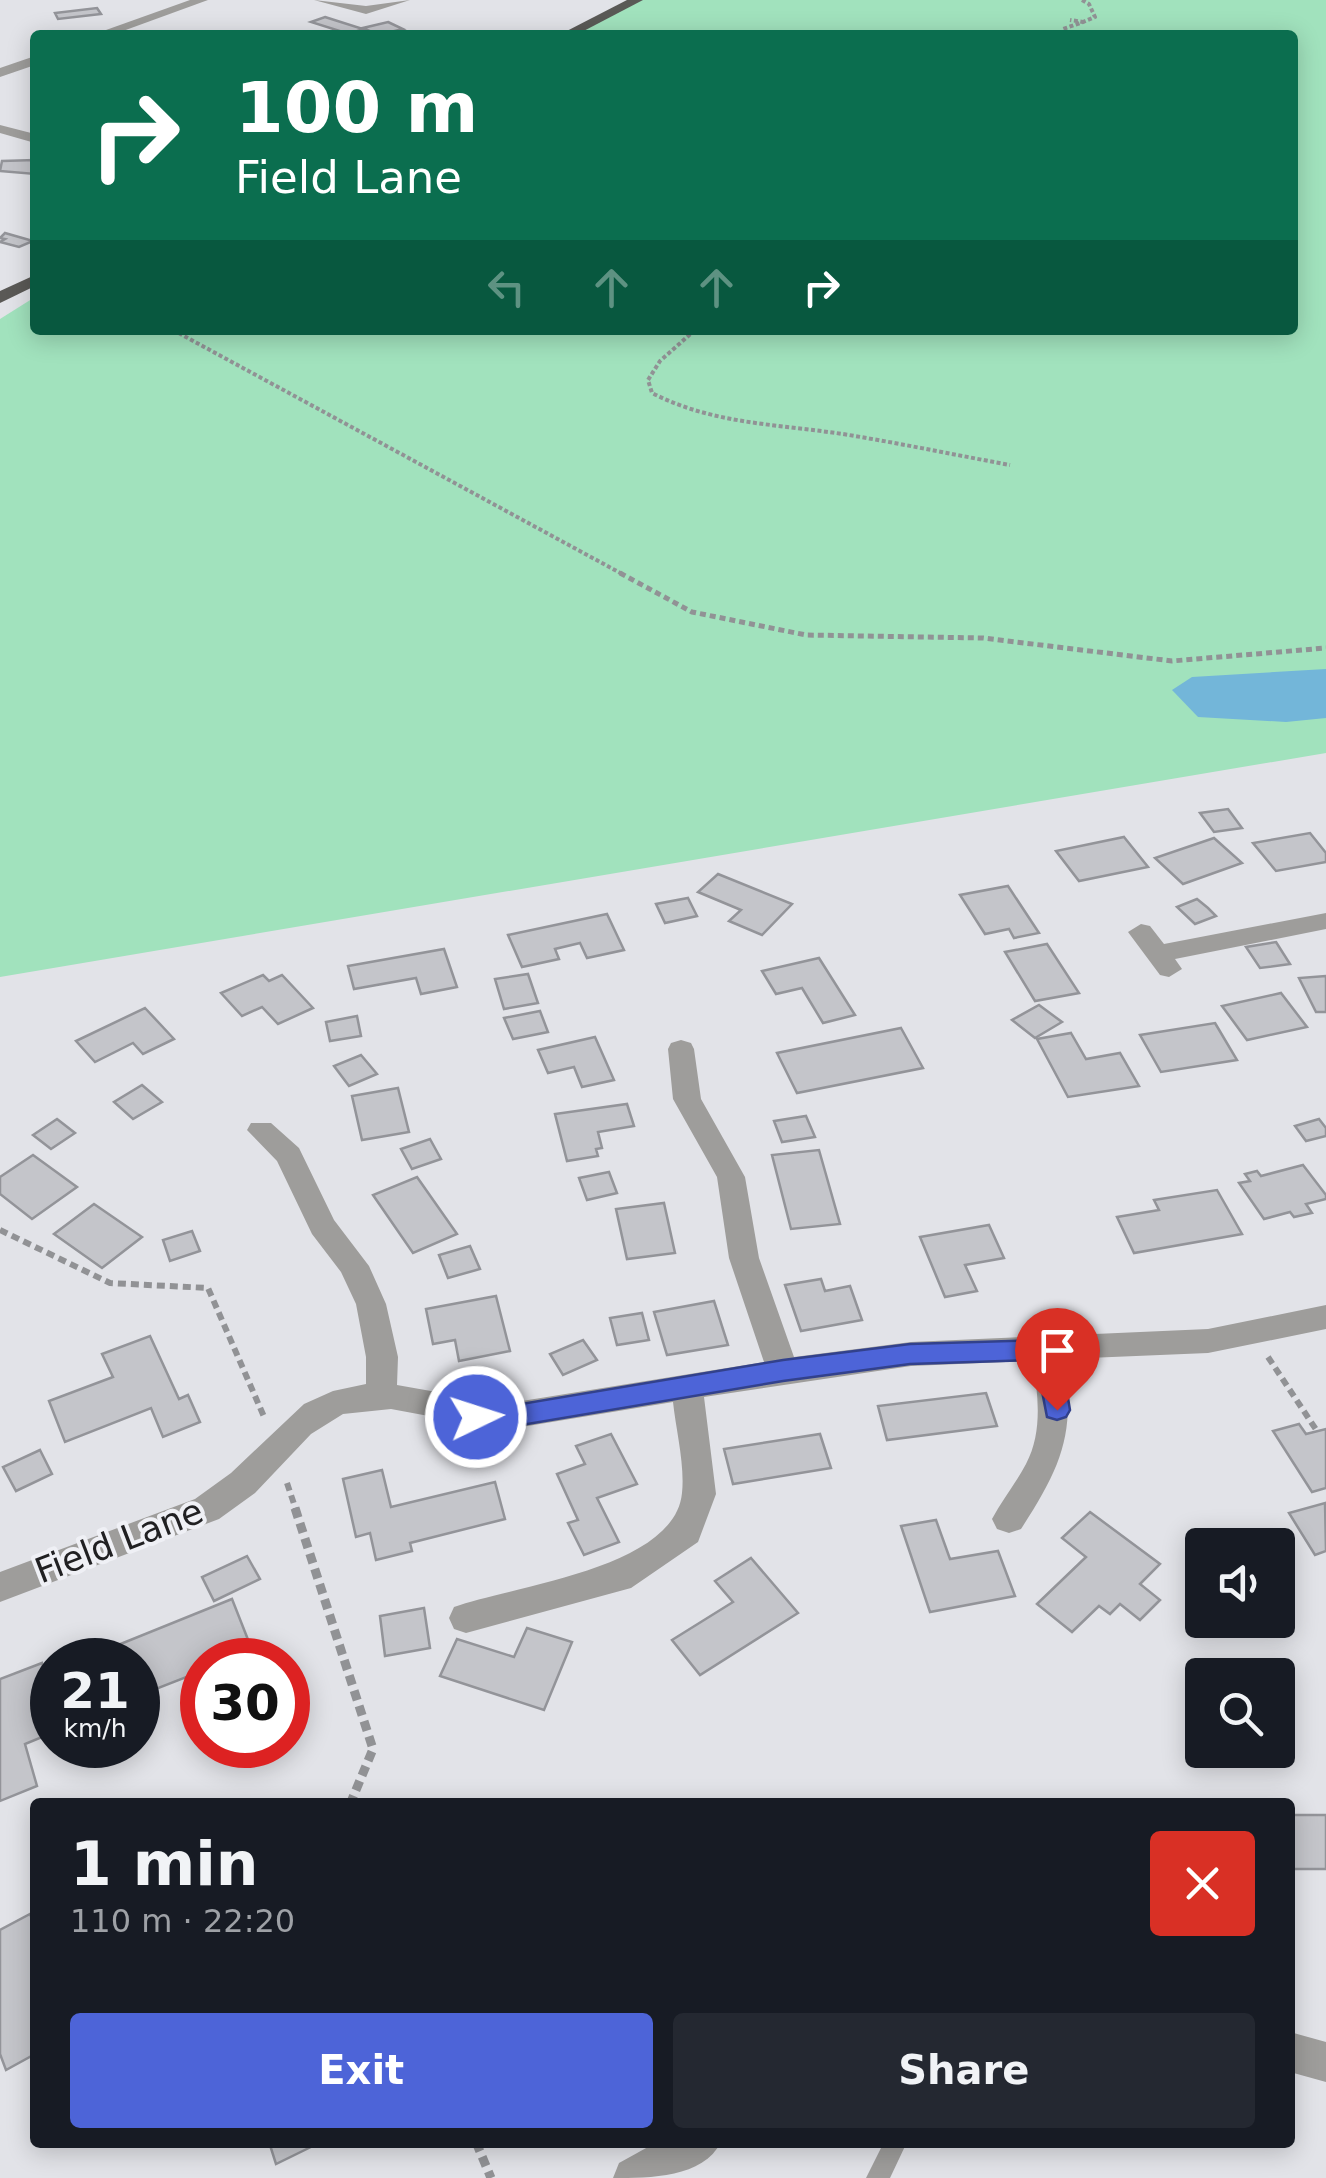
<!DOCTYPE html>
<meta charset="utf-8">
<style>
:root{--surface:#171b24;--page:#242831;--text:#f1f3f6;--muted:#9ea1a6;--accent:#4d64d8}
body{margin:0;font-family:"DejaVu Sans",sans-serif;background:var(--page);color:var(--text);height:100vh;display:flex;flex-direction:column;font-size:38px;white-space:nowrap}
*{box-sizing:border-box;margin:0}
p{font-size:32px;color:var(--muted)}
.icon{flex:none;width:55px;height:55px;fill:none;stroke:currentColor;stroke-width:2;stroke-linecap:round;stroke-linejoin:round}
.map{position:relative;flex:1;overflow:hidden}
.drawer{position:absolute;left:30px;top:1798px;width:1265px;height:350px;display:flex;flex-direction:column;background:var(--surface);border-radius:10px;box-shadow:0 5px 25px #0003}
.drawer>*{flex:none}
.banner{position:absolute;left:30px;top:30px;width:1268px;height:305px;border-radius:10px;box-shadow:0 5px 25px #0003;background:#0b6e4f;color:#fff;overflow:hidden}
.buttons{position:absolute;left:1185px;top:1528px;display:grid;gap:20px}
.buttons a{display:grid;place-items:center;width:110px;height:110px;border-radius:10px;background:var(--surface);box-shadow:0 5px 25px #0003;font-size:50px}
.speed{position:absolute;left:30px;top:1638px;display:flex;gap:20px;font-size:50px;font-weight:700;text-align:center}
.speed>*{display:grid;place-content:center;width:130px;height:130px;border-radius:50%;background:var(--surface);box-shadow:0 5px 25px #0003;line-height:1}
.speed small{font-size:25px;font-weight:400}
.speed .limit{border:15px solid #d22;background:#fff;color:#111}
.pin{position:absolute;display:grid;place-items:center;width:85px;height:85px;color:#fff;margin:-102px -42px;border-radius:50% 50% 50% 0;rotate:-45deg;box-shadow:0 0 10px #0007}
.pin .icon{rotate:45deg}
.me{position:absolute;width:110px;margin:-55px;rotate:86deg;stroke-linejoin:round;filter:drop-shadow(0 0 8px #0008)}
.turn{display:flex;align-items:center;gap:35px;height:210px;padding:0 40px;font-size:45px}
.turn .icon{width:130px;height:130px;stroke-width:2.5}
.turn b{display:block;font-size:70px;line-height:85px}
.lanes{display:flex;align-items:center;height:95px;padding:0 40px;background:#0003;justify-content:center;gap:50px;direction:ltr}
.lanes .off{opacity:.35}
.round{display:grid;place-items:center;flex:none;width:105px;height:105px;border-radius:10px;background:var(--page)}
.head{display:flex;align-items:center;justify-content:space-between;height:170px;padding:0 40px}
h1{font-size:60px;font-weight:700;line-height:75px}
.button{display:flex;gap:20px;margin-top:auto;padding:20px 40px}
.button a{flex:1;height:115px;border-radius:10px;background:var(--accent);color:#fff;font-size:40px;font-weight:700;line-height:115px;text-align:center}
.button a+a{background:var(--page);color:var(--text)}
.map>svg:first-child{display:block}
.green{fill:#a1e2bd}
.water{fill:#73b6d9}
.building{fill:#c4c5ca;stroke:#939499;stroke-width:2.5}
.lines{fill:none;stroke-linecap:round;stroke-linejoin:round}
.path-far3{stroke:#919295;stroke-width:4;stroke-dasharray:4 2.5;stroke-linecap:butt}
.path-far2{stroke:#919295;stroke-width:5;stroke-dasharray:6 4;stroke-linecap:butt}
.path-far1{stroke:#919295;stroke-width:6;stroke-dasharray:8 5;stroke-linecap:butt}
.path{stroke:#919295;stroke-width:9;stroke-dasharray:10 6;stroke-linecap:butt}
.service{fill:#9e9d9b;fill-rule:evenodd}
.minor{fill:#9e9d9b;fill-rule:evenodd}
.trunk{fill:#5a5956;fill-rule:evenodd}
.route{fill:#4d64d8;stroke:#32418c;stroke-width:2.5}
.labels{text-anchor:middle;dominant-baseline:central;stroke-width:8;stroke-linejoin:round;paint-order:stroke}
.near-street-label{font-size:35px;fill:#202022;stroke:#eff0f5}
</style>
<div class="map">
<svg width="1326" height="2178" viewBox="0 0 1326 2178">
<rect width="100%" height="100%" fill="#e2e3e8"/>
<path class="green" d="M635,0H1326V753L0,977V319L35,297V330H1292V35H561Z"/>
<path class="water" d="M1326,669V718L1286,722L1198,717L1172,690L1192,677Z"/>
<g class="building">
<path d="M97,8L101,14L58,19L55,13Z"/>
<path d="M325,17L363,29L349,34L311,22Z"/>
<path d="M388,22L403,29L378,35L363,28Z"/>
<path d="M35,160V174L0,171L2,161Z"/>
<path d="M5,233L33,241L19,247L0,242L5,239L0,238Z"/>
<path d="M1228,809L1242,828L1214,832L1200,813Z"/>
<path d="M1310,833L1326,853V862L1276,871L1253,843Z"/>
<path d="M1124,837L1148,867L1079,881L1056,851Z"/>
<path d="M1214,838L1242,863L1183,884L1155,858Z"/>
<path d="M718,874L792,904L762,935L729,921L741,910L698,892Z"/>
<path d="M1008,886L1039,933L1014,938L1009,929L985,934L960,895Z"/>
<path d="M688,898L697,916L665,923L656,904Z"/>
<path d="M1197,899L1208,908L1216,916L1195,924L1177,907Z"/>
<path d="M607,914L624,950L587,958L580,943L555,949L559,959L522,967L508,935Z"/>
<path d="M1276,942L1290,964L1260,968L1246,947Z"/>
<path d="M1047,944L1079,993L1035,1001L1005,952Z"/>
<path d="M444,949L457,987L421,994L416,978L354,989L348,966Z"/>
<path d="M819,958L855,1015L823,1023L802,988L776,994L762,971Z"/>
<path d="M528,974L538,1003L504,1009L495,979Z"/>
<path d="M263,975L269,981L282,975L313,1008L278,1024L262,1007L242,1016L221,993Z"/>
<path d="M1326,976V1012H1316L1299,978Z"/>
<path d="M1281,993L1307,1027L1247,1040L1222,1006Z"/>
<path d="M1039,1005L1062,1022L1035,1038L1012,1020Z"/>
<path d="M145,1008L174,1039L143,1054L133,1043L95,1062L76,1041Z"/>
<path d="M540,1011L548,1032L513,1039L504,1018Z"/>
<path d="M357,1016L361,1036L330,1041L326,1022Z"/>
<path d="M1215,1023L1237,1060L1161,1072L1140,1035Z"/>
<path d="M901,1028L923,1068L797,1093L777,1053Z"/>
<path d="M1071,1033L1086,1059L1120,1053L1139,1086L1068,1097L1037,1039Z"/>
<path d="M595,1037L614,1080L582,1087L574,1067L548,1073L538,1050Z"/>
<path d="M361,1055L377,1074L349,1086L334,1066Z"/>
<path d="M142,1085L162,1102L133,1119L114,1102Z"/>
<path d="M398,1088L409,1132L362,1140L352,1096Z"/>
<path d="M627,1104L634,1126L598,1132L602,1148L596,1149L598,1156L567,1161L555,1114Z"/>
<path d="M806,1116L815,1137L782,1142L774,1121Z"/>
<path d="M57,1119L75,1133L51,1149L33,1135Z"/>
<path d="M1319,1119L1326,1128V1136L1306,1141L1295,1126Z"/>
<path d="M430,1139L441,1159L412,1169L401,1149Z"/>
<path d="M819,1150L840,1224L791,1229L772,1155Z"/>
<path d="M33,1155L77,1187L32,1219L0,1194V1177Z"/>
<path d="M1303,1165L1326,1195V1199L1306,1204L1312,1213L1294,1217L1290,1212L1264,1219L1239,1183L1250,1181L1245,1174L1257,1171L1261,1176Z"/>
<path d="M609,1172L617,1193L587,1200L579,1178Z"/>
<path d="M417,1177L457,1234L413,1253L373,1195Z"/>
<path d="M1217,1190L1242,1234L1134,1253L1117,1217L1159,1210L1154,1200Z"/>
<path d="M664,1203L675,1253L627,1259L616,1209Z"/>
<path d="M94,1204L142,1237L102,1268L54,1234Z"/>
<path d="M989,1225L1004,1258L965,1265L977,1291L945,1297L920,1237Z"/>
<path d="M192,1231L200,1251L170,1261L163,1240Z"/>
<path d="M470,1246L480,1269L448,1278L439,1255Z"/>
<path d="M821,1279L825,1291L850,1286L862,1320L801,1331L785,1285Z"/>
<path d="M496,1296L510,1351L459,1361L455,1340L433,1344L426,1309Z"/>
<path d="M714,1301L728,1345L667,1355L654,1312Z"/>
<path d="M642,1313L649,1340L617,1345L610,1318Z"/>
<path d="M150,1336L179,1399L188,1395L200,1422L163,1437L151,1408L65,1442L49,1401L113,1377L102,1354Z"/>
<path d="M583,1340L597,1360L563,1375L550,1354Z"/>
<path d="M986,1393L997,1426L887,1440L878,1406Z"/>
<path d="M1299,1424L1306,1434L1326,1429V1488L1312,1492L1273,1431Z"/>
<path d="M611,1434L637,1484L597,1498L619,1542L584,1555L568,1523L578,1520L557,1474L585,1464L576,1446Z"/>
<path d="M820,1434L831,1468L733,1484L724,1449Z"/>
<path d="M40,1450L52,1474L16,1491L3,1467Z"/>
<path d="M382,1470L391,1507L495,1482L505,1519L410,1543L412,1551L376,1560L370,1533L356,1537L343,1479Z"/>
<path d="M1325,1503L1326,1551L1315,1555L1289,1513Z"/>
<path d="M1090,1512L1160,1564L1140,1584L1160,1600L1140,1620L1120,1604L1110,1614L1099,1606L1072,1632L1037,1604L1086,1557L1062,1538Z"/>
<path d="M936,1520L950,1559L998,1551L1015,1596L930,1612L901,1526Z"/>
<path d="M247,1556L260,1579L214,1601L202,1577Z"/>
<path d="M751,1558L798,1613L700,1675L672,1640L733,1602L715,1581Z"/>
<path d="M232,1599L256,1660H202V1671L138,1696V1660H117L113,1647Z"/>
<path d="M424,1608L430,1648L385,1656L380,1616Z"/>
<path d="M527,1628L572,1642L544,1710L440,1676L457,1639L514,1657Z"/>
<path d="M42,1663L52,1698V1733L25,1744L37,1786L0,1801V1679Z"/>
<rect x="1290" y="1815" width="36" height="54"/>
<path d="M30,1914L35,1926V2054L6,2070L0,2054V1930Z"/>
<path d="M269,2142H318L319,2143L276,2164Z"/>
</g>
<g class="lines">
<g class="path-far3">
<path d="M1082,0L1089,4L1095,17L1083,22"/>
<path d="M1062,35L1063,29L1083,22L1070,20"/>
<path d="M173,330L624,575"/>
<path d="M695,330L660,361L648,380L652,393C714,425 781,424 849,435C903,444 956,455 1010,465"/>
</g>
<path class="path-far2" d="M620,573L692,612L806,635L983,638L1172,661L1326,648"/>
<g class="path-far1">
<path d="M0,1230L110,1283L208,1288L265,1419"/>
<path d="M1268,1357L1317,1431"/>
<path d="M287,1483L296,1510"/>
</g>
<g class="path">
<path d="M295,1508L373,1749L351,1802"/>
<path d="M476,2142L491,2178"/>
</g>
<path class="service" d="M884,2142H907L890,2178H866Z"/>
<g class="minor">
<path d="M190,0H208L112,35H92Z"/>
<path d="M314,0L366,6L410,0L366,14Z"/>
<path d="M35,56V65L0,77V68Z"/>
<path d="M0,125L35,134V143L0,133Z"/>
<path d="M1326,913V929L1175,959L1182,969L1169,977L1160,975L1128,932L1141,924L1150,926L1164,944Z"/>
<path d="M681,1040L691,1043L694,1049L701,1099L745,1177L759,1258L794,1357L911,1342L1208,1329L1326,1305V1329L1208,1353L1064,1359C1076,1434 1061,1467 1021,1529L1009,1533L997,1529L992,1519C1002,1500 1016,1483 1026,1464C1043,1432 1038,1395 1033,1361L911,1366L704,1397L716,1494L698,1542L631,1588L466,1633L454,1629L449,1618L454,1607C511,1586 675,1569 682,1493C685,1465 676,1430 673,1402L504,1430L391,1409L343,1414L311,1434L255,1493L219,1519L0,1602V1572L195,1499L231,1473L304,1404L333,1391L366,1384V1357L356,1304L341,1272L312,1234L277,1161L247,1130L251,1123H271L299,1148L334,1220L369,1266L386,1304L398,1357L397,1385L504,1404L764,1362L729,1258L717,1177L673,1099L668,1049L671,1043Z"/>
<path d="M1290,2032L1326,2042V2082L1290,2072Z"/>
<path d="M657,2142H721C703,2178 650,2178 613,2178L619,2163Z"/>
</g>
<g class="trunk">
<path d="M627,0H643L576,35H559Z"/>
<path d="M35,275V286L0,303V291Z"/>
</g>
</g>
<path class="route" d="M1047,1340L1056,1343L1060,1350L1070,1410L1066,1417L1057,1420L1047,1417L1036,1360L910,1364L783,1381L504,1428L466,1425L462,1417L466,1410L504,1407L783,1360L910,1344Z"/>
<g class="labels">
<g class="near-street-label">
<text transform="translate(119 1541) rotate(-21)">Field Lane</text>
</g>
</g>
</svg>
<div class="buttons">
<a><svg class="icon" aria-label="sound" viewBox="0 0 24 24"><path d="M4 9h4l5-4v14l-5-4H4zM17 9q2 3 0 6"/></svg></a>
<a><svg class="icon" aria-label="search" viewBox="0 0 24 24"><circle cx="10" cy="10" r="6"/><path d="M15 15l6 6"/></svg></a>
</div>
<div class="speed"><div>21<small>km/h</small></div><div class="limit">30</div></div>
<div class="pin" style="left:1057px;top:1410px;background:#d93025"><svg class="icon" aria-label="arrive" viewBox="0 0 24 24"><path d="M6 21V4h12l-3 4 3 4H6"/></svg></div>
<svg class="me" style="left:476px;top:1417px" viewBox="-20 -20 40 40"><circle r="17" fill="#4d64d8" stroke="#fff" stroke-width="3"/><path d="M0-11L8 9 0 5-8 9z" fill="#fff"/></svg>
<div class="banner">
<div class="turn"><svg class="icon" aria-label="right" viewBox="0 0 24 24"><path d="M7 20v-9h11M14 6l5 5-5 5"/></svg><div><b>100 m</b>Field Lane</div></div>
<div class="lanes"><svg class="icon off" aria-label="left" viewBox="0 0 24 24"><path d="M17 20v-9H6M10 6l-5 5 5 5"/></svg><svg class="icon off" aria-label="ahead" viewBox="0 0 24 24"><path d="M12 20V5M6 11l6-6 6 6"/></svg><svg class="icon off" aria-label="ahead" viewBox="0 0 24 24"><path d="M12 20V5M6 11l6-6 6 6"/></svg><svg class="icon" aria-label="right" viewBox="0 0 24 24"><path d="M7 20v-9h11M14 6l5 5-5 5"/></svg></div>
</div>
<section class="drawer">
<div class="head"><div><h1>1 min</h1><p>110 m · 22:20</p></div><a class="round" style="background:#d93025;color:#fff"><svg class="icon" aria-label="close" viewBox="0 0 24 24"><path d="M6 6l12 12M18 6L6 18"/></svg></a></div>
<div class="button"><a>Exit</a><a>Share</a></div>
</section>
</div>
